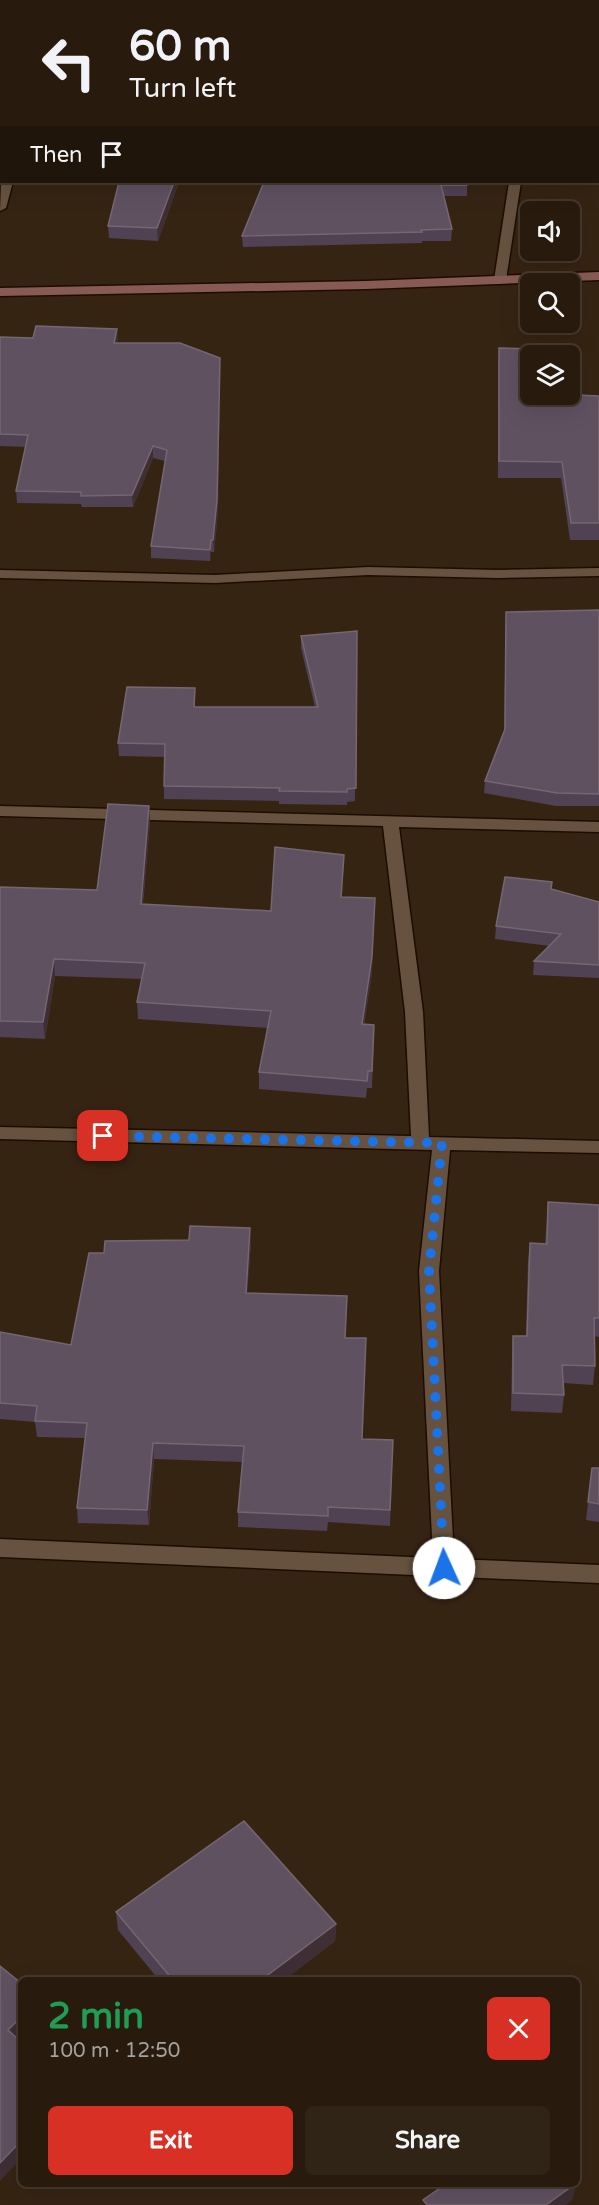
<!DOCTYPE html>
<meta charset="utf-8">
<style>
:root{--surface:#281b0e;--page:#302417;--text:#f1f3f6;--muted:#a5a19e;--line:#44392e;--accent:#d93025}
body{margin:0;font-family:"Varela Round",sans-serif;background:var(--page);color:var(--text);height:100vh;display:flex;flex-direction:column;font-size:22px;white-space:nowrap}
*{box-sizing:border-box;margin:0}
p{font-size:20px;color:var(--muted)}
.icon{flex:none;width:33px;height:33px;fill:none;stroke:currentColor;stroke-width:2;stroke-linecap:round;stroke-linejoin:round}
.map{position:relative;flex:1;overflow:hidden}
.sheet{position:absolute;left:18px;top:1977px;width:562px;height:210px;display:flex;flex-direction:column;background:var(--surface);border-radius:9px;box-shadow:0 6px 24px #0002,0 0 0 2px var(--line)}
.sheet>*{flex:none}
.hud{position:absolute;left:0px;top:0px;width:600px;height:183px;box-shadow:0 6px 24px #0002,0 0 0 2px var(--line);background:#281b0e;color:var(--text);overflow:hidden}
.buttons{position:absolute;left:520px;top:201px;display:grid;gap:12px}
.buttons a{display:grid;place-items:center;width:60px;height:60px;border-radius:9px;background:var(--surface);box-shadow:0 6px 24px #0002,0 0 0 2px var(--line);font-size:30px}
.pin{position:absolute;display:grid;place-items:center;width:51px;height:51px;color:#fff;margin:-26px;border-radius:12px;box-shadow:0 3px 9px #0006}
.me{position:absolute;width:66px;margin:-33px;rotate:358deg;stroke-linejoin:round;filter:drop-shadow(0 0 4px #0008)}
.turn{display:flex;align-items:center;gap:21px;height:126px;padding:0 30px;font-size:27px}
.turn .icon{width:78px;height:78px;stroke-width:2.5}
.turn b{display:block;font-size:42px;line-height:51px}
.then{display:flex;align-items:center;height:57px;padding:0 30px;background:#0003;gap:12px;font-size:22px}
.round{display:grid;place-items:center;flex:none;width:63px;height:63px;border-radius:9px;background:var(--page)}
.headline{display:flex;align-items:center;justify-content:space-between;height:102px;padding:0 30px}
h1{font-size:36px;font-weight:800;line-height:45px;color:#1e9e55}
.button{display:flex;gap:12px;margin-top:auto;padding:12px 30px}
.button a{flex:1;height:69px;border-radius:9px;background:var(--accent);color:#fff;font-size:24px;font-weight:800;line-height:69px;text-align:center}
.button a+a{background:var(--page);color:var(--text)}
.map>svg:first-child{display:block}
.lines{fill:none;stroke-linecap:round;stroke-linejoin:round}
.street-casing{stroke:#1d0d00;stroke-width:3}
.secondary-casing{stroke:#1d0d00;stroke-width:3}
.street{fill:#66523f;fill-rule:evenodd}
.secondary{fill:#875b53;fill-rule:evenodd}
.wall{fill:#504153}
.shaded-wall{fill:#3f2f34}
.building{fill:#605160;stroke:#756671;stroke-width:1.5;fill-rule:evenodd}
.route{stroke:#1a73e8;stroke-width:10;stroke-dasharray:0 18}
</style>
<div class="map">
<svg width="599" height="2205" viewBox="0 0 599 2205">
<rect width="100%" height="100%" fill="#362413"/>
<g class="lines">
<defs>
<g id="street">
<rect x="78" y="0" width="10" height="2"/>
<path d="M599,6V13H598V6Z"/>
<rect x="0" y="73" width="2" height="6"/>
<path d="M1,182H13L6,208L0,211Z"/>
<path d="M509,182H521L506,280L500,284L494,280Z"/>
<path d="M368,567L498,570L599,568V576L498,578L368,575L215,583L0,578V570L215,575Z"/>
<path d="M0,806L599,822V832L399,827L423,1012L429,1137L599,1141V1153L450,1150L439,1271L454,1559L599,1565V1583L0,1557V1539L433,1558L419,1271L432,1150L0,1139V1127L411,1136L405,1012L383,826L0,816Z"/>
</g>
<path id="secondary" d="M599,272V280L366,289L0,296V288L366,281Z"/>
</defs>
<use href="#street" class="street-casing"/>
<use href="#secondary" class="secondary-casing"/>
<use href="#street" class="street"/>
<use href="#secondary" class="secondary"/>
</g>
<g class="wall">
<path d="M202,0H422L420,2H202Z"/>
<path d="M179,182L158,241L109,238L108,226Z"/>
<path d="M264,182L467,185V196H444L452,229L451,241H422V243L243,247L242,236Z"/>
<path d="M117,329V343L220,369L218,512L214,552H211L210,561L151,558V546L165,461L153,458L133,507H82L81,504L17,503L16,491L26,447L0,446V337L33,338Z"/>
<path d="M499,348L578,395L599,396V540H570L561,478H498V363Z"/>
<path d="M599,610V806H556L484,793L485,781L504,731L506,612Z"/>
<path d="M357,631L355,801L347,802V805L279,804V801L164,799V786L165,757L119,756L118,743L195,701V707H315L301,648V636Z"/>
<path d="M149,806L150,822L143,904L271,911L344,855L342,897L372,973L364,1025H374L372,1088H367L366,1098L259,1089V1072L268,1028L138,1019L137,1002L142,979L55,976L45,1039L0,1037V887L97,890Z"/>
<path d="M552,889L599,902V978L533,975L534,961L550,946L495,939L496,926Z"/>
<path d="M548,1202L599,1205V1337L594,1336L595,1366L593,1385L563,1383L564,1395L562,1413L511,1411L512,1354L513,1336H526L528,1261L530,1243L545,1244Z"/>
<path d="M251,1243L247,1293L346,1338L362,1439L393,1440L390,1526L328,1522L327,1531L238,1527V1512L242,1462L154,1459L149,1525L78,1523L77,1508L85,1438L37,1437L35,1422L0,1419V1332L71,1345L104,1253Z"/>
<path d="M592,1468H599V1522L586,1520Z"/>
<path d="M116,1912L336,1924L335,1941L284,1980H159L118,1930Z"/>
</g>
<g class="shaded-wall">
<path d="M2,54V67L0,68V55Z"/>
<path d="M174,182H179L158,241L157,228Z"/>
<path d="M117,329L118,340L114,355V343Z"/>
<path d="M220,369L218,512L214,552L213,540Z"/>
<path d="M153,446V458L133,507L132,495Z"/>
<path d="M211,540V552L210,561V550Z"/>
<path d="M149,806L150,822L141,921V904Z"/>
<path d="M375,898L372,973L361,1041L362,1024Z"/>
<path d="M54,959L55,976L45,1039L43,1022Z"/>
<path d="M250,1228L251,1243L246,1308V1293Z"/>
<path d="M153,1443L154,1459L149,1525L147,1510Z"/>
<path d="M336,1924L335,1941L284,1980H261Z"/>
<path d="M21,2017V2036L10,2047L8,2030Z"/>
<path d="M21,2141V2159L0,2181V2163Z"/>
<path d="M575,2184H576L573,2199L566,2205H546Z"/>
</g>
<g class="building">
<path d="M0,0H60L59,2H2V54L0,55Z"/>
<rect x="202" y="0" width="38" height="2"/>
<path d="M252,0H414L413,2H307Z"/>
<path d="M119,182H174L157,228L108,226Z"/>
<path d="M264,182H467V185H441L452,229L421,230L422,232L242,236Z"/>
<path d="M36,326L117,329L114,343H180L220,358L217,500L213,540H211L210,550L151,546L167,450L153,446L132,495L81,496V492L16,491L28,435L0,434V337L33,338Z"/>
<path d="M499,348L576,350L578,395L599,396V523H571L562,462L499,461ZM531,356H570V394H531Z"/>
<path d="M599,610V794L557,793L485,781L505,729L506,612Z"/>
<path d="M357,631L356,788L347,789V792L279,791L280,788L164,786L165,744L118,743L127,687L195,688L194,707H318L301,636Z"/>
<path d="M108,804L149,806L141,904L271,911L275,847L344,855L341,897L375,898L372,957L362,1024L374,1025L372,1071H368L367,1081L259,1072L271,1011L137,1002L145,963L54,959L43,1022L0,1021V887L97,890Z"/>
<path d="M505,877L552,882L551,889L599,902V965L534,961L561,934L496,926Z"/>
<path d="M548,1202L599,1205V1318H594L595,1366L562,1365L564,1395L513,1393V1336H527L530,1243L547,1244Z"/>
<path d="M190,1226L250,1228L246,1293L347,1296L345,1338H366L362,1439L393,1440L390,1510L328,1507V1516L238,1512L244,1446L153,1443L147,1510L77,1508L87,1423L35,1421L37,1406L0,1403V1332L71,1345L89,1253H104L105,1241L189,1240Z"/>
<path d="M592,1468H599V1504L588,1502Z"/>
<path d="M244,1821L336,1924L261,1980H173L116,1912Z"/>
<path d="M0,1966L21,1983V2017L8,2030L21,2042V2141L0,2163Z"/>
<path d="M446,2184H575L546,2205H427L423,2200Z"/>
</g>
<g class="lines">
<path class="route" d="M103,1136L442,1143L429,1271L444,1568"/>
</g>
</svg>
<div class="buttons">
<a><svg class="icon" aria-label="sound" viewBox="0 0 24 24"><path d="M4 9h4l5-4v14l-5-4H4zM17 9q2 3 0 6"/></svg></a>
<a><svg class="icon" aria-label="search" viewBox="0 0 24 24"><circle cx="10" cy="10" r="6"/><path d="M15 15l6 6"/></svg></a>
<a><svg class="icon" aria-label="layers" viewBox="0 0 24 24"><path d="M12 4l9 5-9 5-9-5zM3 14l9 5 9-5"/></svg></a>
</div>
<div class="pin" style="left:103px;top:1136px;background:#d93025"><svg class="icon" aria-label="arrive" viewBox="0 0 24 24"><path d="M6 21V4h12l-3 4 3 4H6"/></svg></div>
<svg class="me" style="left:444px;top:1568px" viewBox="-20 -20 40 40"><circle r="19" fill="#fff"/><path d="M0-13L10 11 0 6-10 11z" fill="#1a73e8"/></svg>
<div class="hud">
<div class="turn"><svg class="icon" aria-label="left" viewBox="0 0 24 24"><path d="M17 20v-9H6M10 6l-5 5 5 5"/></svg><div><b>60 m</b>Turn left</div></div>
<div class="then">Then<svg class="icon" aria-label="arrive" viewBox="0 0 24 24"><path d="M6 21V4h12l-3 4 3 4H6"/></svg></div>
</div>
<section class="sheet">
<div class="headline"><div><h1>2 min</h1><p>100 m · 12:50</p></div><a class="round" style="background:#d93025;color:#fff"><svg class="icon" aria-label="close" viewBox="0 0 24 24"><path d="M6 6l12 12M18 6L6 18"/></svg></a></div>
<div class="button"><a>Exit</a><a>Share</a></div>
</section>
</div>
